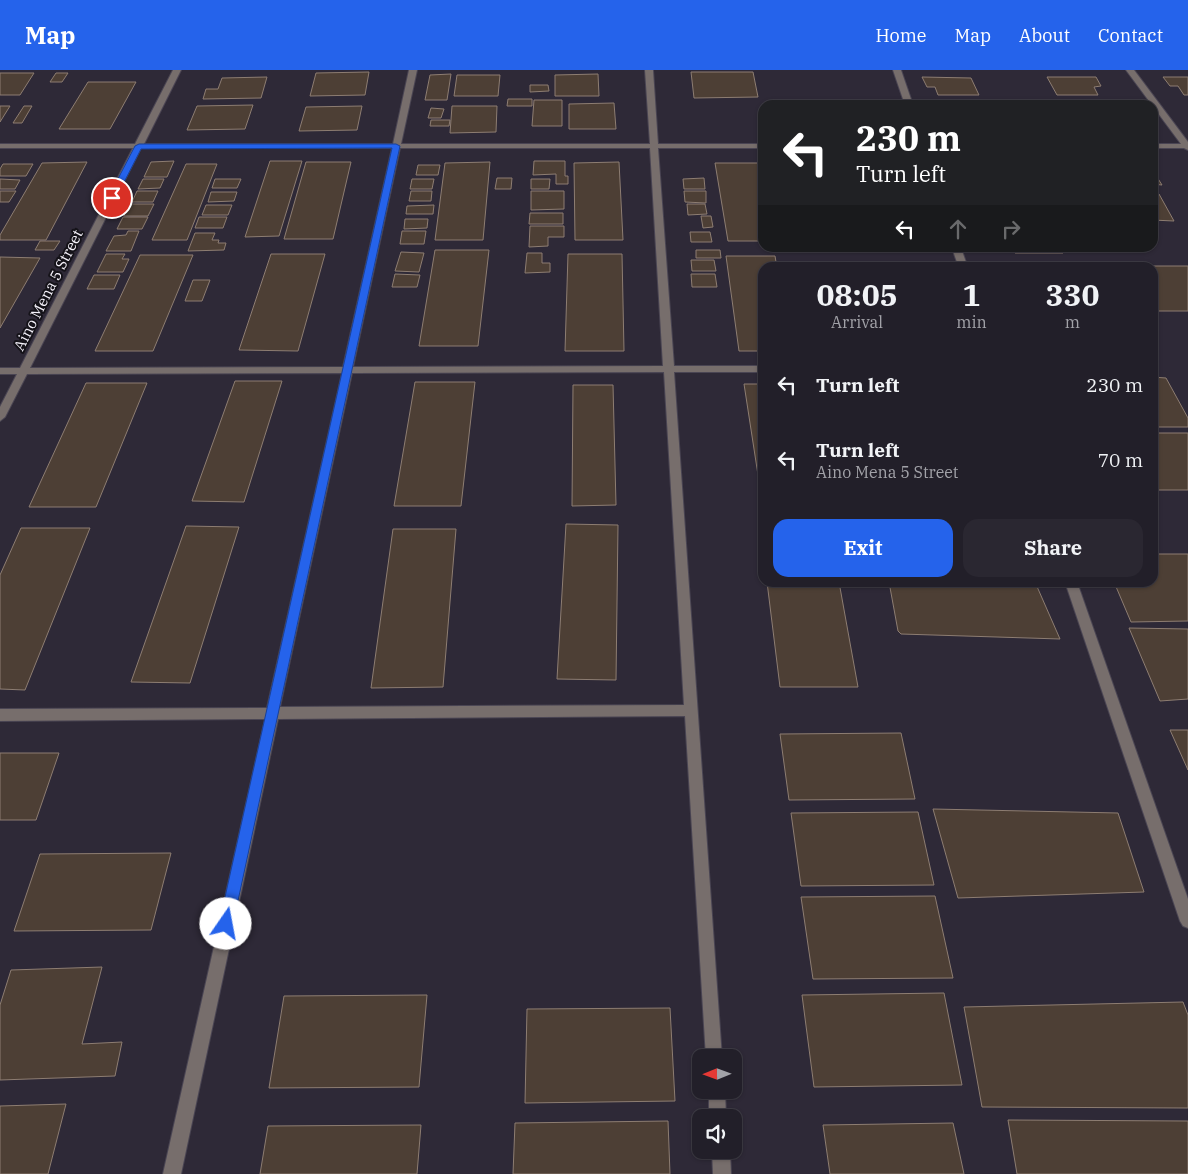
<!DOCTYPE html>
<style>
:root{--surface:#221f29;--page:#2a2731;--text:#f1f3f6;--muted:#a2a2a8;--line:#3f3d46;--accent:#2563eb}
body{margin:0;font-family:"IBM Plex Serif",serif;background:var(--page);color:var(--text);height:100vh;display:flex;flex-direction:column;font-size:19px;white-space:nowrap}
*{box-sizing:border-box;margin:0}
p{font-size:16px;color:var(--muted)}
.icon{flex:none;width:28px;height:28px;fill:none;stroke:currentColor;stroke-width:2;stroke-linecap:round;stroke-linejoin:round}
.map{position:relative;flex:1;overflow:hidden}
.sheet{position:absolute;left:758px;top:192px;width:400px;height:325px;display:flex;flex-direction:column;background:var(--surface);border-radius:15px;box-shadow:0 1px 4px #0004,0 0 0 1px var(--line)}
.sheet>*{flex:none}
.banner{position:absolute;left:758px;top:30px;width:400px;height:152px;border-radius:15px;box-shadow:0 1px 4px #0004,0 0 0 1px var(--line);background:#202124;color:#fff;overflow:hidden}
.needle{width:32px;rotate:269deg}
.buttons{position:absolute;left:692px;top:979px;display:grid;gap:10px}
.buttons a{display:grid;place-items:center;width:50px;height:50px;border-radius:10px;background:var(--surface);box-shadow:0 1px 4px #0004,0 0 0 1px var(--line);font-size:25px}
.pin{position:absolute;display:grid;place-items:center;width:42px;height:42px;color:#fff;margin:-21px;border:2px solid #fff;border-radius:50%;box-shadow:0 1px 5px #0007}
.me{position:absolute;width:55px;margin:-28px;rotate:12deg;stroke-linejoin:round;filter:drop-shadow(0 0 4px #0008)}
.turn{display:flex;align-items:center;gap:18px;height:105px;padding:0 15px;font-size:22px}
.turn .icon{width:65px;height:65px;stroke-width:2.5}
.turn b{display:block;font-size:35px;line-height:42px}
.lanes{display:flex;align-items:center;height:48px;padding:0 15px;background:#0003;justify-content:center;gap:25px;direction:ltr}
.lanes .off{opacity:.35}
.eta{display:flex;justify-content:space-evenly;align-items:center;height:85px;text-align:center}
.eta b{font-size:30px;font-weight:700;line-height:35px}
.primary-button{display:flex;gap:10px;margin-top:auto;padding:10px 15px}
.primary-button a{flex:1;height:58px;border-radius:15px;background:var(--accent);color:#fff;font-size:20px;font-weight:700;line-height:58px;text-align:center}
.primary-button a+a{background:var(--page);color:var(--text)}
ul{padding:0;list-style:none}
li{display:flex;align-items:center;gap:15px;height:75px;padding:0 15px}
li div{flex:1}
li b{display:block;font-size:19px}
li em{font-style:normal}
header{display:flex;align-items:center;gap:30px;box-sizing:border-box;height:70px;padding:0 25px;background:var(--accent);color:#fff}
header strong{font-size:24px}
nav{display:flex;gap:28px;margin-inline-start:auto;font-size:18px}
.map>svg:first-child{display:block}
.building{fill:#4d3f35;stroke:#8d7d72}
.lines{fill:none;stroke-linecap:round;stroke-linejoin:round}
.minor-casing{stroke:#4a4553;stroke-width:2}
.minor{fill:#776e6c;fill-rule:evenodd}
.route{fill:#2563eb;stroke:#184099}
.labels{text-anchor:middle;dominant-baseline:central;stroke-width:4;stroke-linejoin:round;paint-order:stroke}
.far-street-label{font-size:15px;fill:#f6f3fc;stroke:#151319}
</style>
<header>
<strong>Map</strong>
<nav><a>Home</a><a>Map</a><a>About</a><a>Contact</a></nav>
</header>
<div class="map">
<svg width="1188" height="1104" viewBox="0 0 1188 1104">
<rect width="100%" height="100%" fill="#2e2937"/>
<g class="building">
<path d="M369,2L365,25L310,26L316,3Z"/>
<path d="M691,2H753L758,27L694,28Z"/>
<path d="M0,3H34L20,25H0Z"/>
<path d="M56,3H68L62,12H50Z"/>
<path d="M451,4L447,30H425L430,5Z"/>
<path d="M598,4L599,26H555V5Z"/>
<path d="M457,5H500L498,26H454Z"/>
<path d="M267,7L261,28L203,29L206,19H218L222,8Z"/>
<path d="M922,7L971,8L979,25H938L935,17H927Z"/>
<path d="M1047,7H1096L1101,16L1094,17L1098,25H1057Z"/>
<path d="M1163,7H1188V25H1184L1178,16H1170Z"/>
<path d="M88,12H136L110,59H59Z"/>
<path d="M530,15H548L549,21L530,22Z"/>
<path d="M508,29H532V36H507Z"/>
<path d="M534,30H562V56H532Z"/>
<path d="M935,32H1005L1007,35H936Z"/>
<path d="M614,33L616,59H569V34Z"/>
<path d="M1054,33H1100L1101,35H1055Z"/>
<path d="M253,35L245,59L187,60L197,36Z"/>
<path d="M0,36H10L0,52Z"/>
<path d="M24,36H32L22,53H13Z"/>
<path d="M362,36L357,60L299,61L306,37Z"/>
<path d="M452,36H497L496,62L450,63Z"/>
<path d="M431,38L444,39L441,48H428Z"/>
<path d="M431,50H450L449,56H430Z"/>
<path d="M174,91L167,107H144L151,92Z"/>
<path d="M270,91H302L279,166L245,167Z"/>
<path d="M534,91H565V106H568V114H556V104L533,105Z"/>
<path d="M87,92L46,170H0V165L42,93Z"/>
<path d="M306,92H351L333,169H284Z"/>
<path d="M490,92L483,170H435L445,93Z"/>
<path d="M619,92L623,170H575L574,93Z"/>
<path d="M715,93H760L762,105V171H728Z"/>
<path d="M3,94H33L26,106H0V99Z"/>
<path d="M186,94H217L187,170H152Z"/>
<path d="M418,95H440L438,105H416Z"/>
<path d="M1152,99L1162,115L1152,114Z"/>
<path d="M497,108H512L511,119H495Z"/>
<path d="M704,108L705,119H684L683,109Z"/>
<path d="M0,109L20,110L15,119H0Z"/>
<path d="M143,109H164L160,118L138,119Z"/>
<path d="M215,109H241L237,118H212Z"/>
<path d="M412,109H434L432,119H410Z"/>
<path d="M531,109H550L549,119H531Z"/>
<path d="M0,121H16L9,132H0Z"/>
<path d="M137,121H158L153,132H132Z"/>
<path d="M411,121H432L431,131H409Z"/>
<path d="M531,121H564V139L531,140Z"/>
<path d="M684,121H706V133L685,132Z"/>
<path d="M211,122H237L234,131L208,132Z"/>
<path d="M1152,124H1159L1174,151L1152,150Z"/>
<path d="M129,134H154L148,146H124Z"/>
<path d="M687,134H705L707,144L688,145Z"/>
<path d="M206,135H232L228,145H202Z"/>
<path d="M434,135L433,144H406L407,136Z"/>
<path d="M530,143H563V154H529Z"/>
<path d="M701,146H711L713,157L703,158Z"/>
<path d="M123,147H148L142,159H117Z"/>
<path d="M199,147H227L223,158H195Z"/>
<path d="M405,149H428L427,158L404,159Z"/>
<path d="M530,156H564V167H548V176L529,177Z"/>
<path d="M128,161H139L131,181H106L114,166L126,165Z"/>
<path d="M402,161H426L424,174H400Z"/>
<path d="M690,162H710L712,172H691Z"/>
<path d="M195,163H215L212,170H219L218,173H226L224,180L188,181Z"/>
<path d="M40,171H60L54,180H35Z"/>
<path d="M853,178H900L901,182H854Z"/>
<path d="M1012,178H1061L1063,183H1015Z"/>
<path d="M435,180H489L478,276H419Z"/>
<path d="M696,180H720L721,188H696Z"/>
<path d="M401,182L424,183L419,202L395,201Z"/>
<path d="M527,183H542V193H550V202L525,203Z"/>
<path d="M106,184H125L122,189H129L123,202H97Z"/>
<path d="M271,184H325L298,281L239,280Z"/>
<path d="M568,184H622L624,281H565Z"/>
<path d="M140,185H193L153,281H95Z"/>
<path d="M726,186H775L777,198H762V281H739Z"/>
<path d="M0,187L40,188L0,258Z"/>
<path d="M691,190H714L716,201H692Z"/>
<path d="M1024,193H1074L1076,198H1026Z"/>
<rect x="849" y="194" width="48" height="4"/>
<path d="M1125,196H1188V241H1152V198Z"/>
<path d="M395,204L420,205L417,217H392Z"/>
<path d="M691,204H715L717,217H692Z"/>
<path d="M94,205H120L114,219H87Z"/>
<path d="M193,210H210L202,231H185Z"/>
<path d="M1152,307L1166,308L1188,348V357H1152Z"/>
<path d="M235,311H282L244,432L192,431Z"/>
<path d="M415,312H475L461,436H394Z"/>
<path d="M86,313H147L96,437H29Z"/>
<path d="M744,314H762V431Z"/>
<path d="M573,315H613L616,435L572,436Z"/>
<rect x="1152" y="363" width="36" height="57"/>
<path d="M566,454L618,455L616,610L557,609Z"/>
<path d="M186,456L239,457L190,613L131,612Z"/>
<path d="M21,458H90L25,620L0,619V505Z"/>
<path d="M393,459H456L443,617L371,618Z"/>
<path d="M1152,484H1188V551L1131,552L1114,512H1152Z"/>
<path d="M767,512H839L858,617H780Z"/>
<path d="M889,512H1035L1060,569L901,564L898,561Z"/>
<path d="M1129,558L1188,559V629L1160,631Z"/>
<path d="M1170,660H1188V700Z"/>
<path d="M901,663L915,729L789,730L780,664Z"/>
<path d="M0,683H59L36,750H0Z"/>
<path d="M933,739L1118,743L1144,822L958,828Z"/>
<path d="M918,742L934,815L801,816L791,743Z"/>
<path d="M171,783L151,860L14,861L40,784Z"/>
<path d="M935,826L953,908L813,909L801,827Z"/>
<path d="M102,897L82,974L122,972L115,1006L0,1010V935L11,900Z"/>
<path d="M944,923L962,1015L814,1017L802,925Z"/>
<path d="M427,925L419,1017L269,1018L284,926Z"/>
<path d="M1183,932L1188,945V1038L982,1037L964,937Z"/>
<path d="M670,938L675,1031L525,1033L527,939Z"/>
<path d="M66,1034L48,1104H0V1036Z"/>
<path d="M1008,1050L1188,1051V1104H1017Z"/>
<path d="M668,1051L670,1104H513L515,1053Z"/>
<path d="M953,1053L964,1104H830L823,1055Z"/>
<path d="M421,1055L417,1104H260L268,1056Z"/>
</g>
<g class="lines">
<defs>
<g id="minor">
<path d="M173,0H181L144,74H393L409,0H417L401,74H650L645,0H653L658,74H762V78H658L674,296H762V302H674L722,988H706L685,646L278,649L181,1104H163L265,649L0,651V639L267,638L342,303L27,304L5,347L0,351V337L17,304H0V298H20L133,78H0V74H135ZM141,78H392L343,297L30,298ZM400,78H650L663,296L353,297ZM664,302L684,635L280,637L352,303Z"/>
<path d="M893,0H901L913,35H905Z"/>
<path d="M1126,0H1134L1188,72V80L1184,78H1152V74H1181Z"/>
<path d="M952,178H961L968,198H959Z"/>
<path d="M1065,512H1077L1188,829V858L1183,856L1180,851Z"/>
<path d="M709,1020H725L726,1048H709Z"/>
<path d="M712,1080H730L731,1104H713Z"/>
</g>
</defs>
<use href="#minor" class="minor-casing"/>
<use href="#minor" class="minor"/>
</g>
<path class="route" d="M139,74H396L400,76L233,854L231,859L226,861L221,859L219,854L392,78L141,79L116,128L109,130L108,128L135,76Z"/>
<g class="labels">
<g class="far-street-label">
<text transform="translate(48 220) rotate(-63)">Aino Mena 5 Street</text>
</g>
</g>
</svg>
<div class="buttons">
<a><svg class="needle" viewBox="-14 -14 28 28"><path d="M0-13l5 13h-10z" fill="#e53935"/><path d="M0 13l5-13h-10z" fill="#a2a2a8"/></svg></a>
<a><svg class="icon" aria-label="sound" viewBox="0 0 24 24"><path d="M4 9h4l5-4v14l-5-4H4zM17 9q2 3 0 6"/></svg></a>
</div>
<div class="pin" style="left:112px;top:128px;background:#d93025"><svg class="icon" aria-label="arrive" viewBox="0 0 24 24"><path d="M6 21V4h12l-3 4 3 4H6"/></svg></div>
<svg class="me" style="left:226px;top:854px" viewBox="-20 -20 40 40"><circle r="19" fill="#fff"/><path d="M0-13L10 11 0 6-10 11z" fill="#2563eb"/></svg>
<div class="banner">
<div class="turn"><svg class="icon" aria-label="left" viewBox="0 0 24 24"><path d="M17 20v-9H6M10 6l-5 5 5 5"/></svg><div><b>230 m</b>Turn left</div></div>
<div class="lanes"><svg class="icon" aria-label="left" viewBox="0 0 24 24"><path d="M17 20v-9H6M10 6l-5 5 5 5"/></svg><svg class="icon off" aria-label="ahead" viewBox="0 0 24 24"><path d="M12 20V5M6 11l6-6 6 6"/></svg><svg class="icon off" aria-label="right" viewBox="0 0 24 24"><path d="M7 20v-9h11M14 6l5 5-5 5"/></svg></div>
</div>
<section class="sheet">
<div class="eta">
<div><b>08:05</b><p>Arrival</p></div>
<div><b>1</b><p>min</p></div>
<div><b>330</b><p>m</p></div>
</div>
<ul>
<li><svg class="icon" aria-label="left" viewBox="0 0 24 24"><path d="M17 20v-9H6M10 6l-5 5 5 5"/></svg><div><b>Turn left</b></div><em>230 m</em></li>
<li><svg class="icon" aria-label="left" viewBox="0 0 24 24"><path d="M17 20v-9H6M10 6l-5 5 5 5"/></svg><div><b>Turn left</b><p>Aino Mena 5 Street</p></div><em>70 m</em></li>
</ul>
<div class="primary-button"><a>Exit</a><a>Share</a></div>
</section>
</div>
